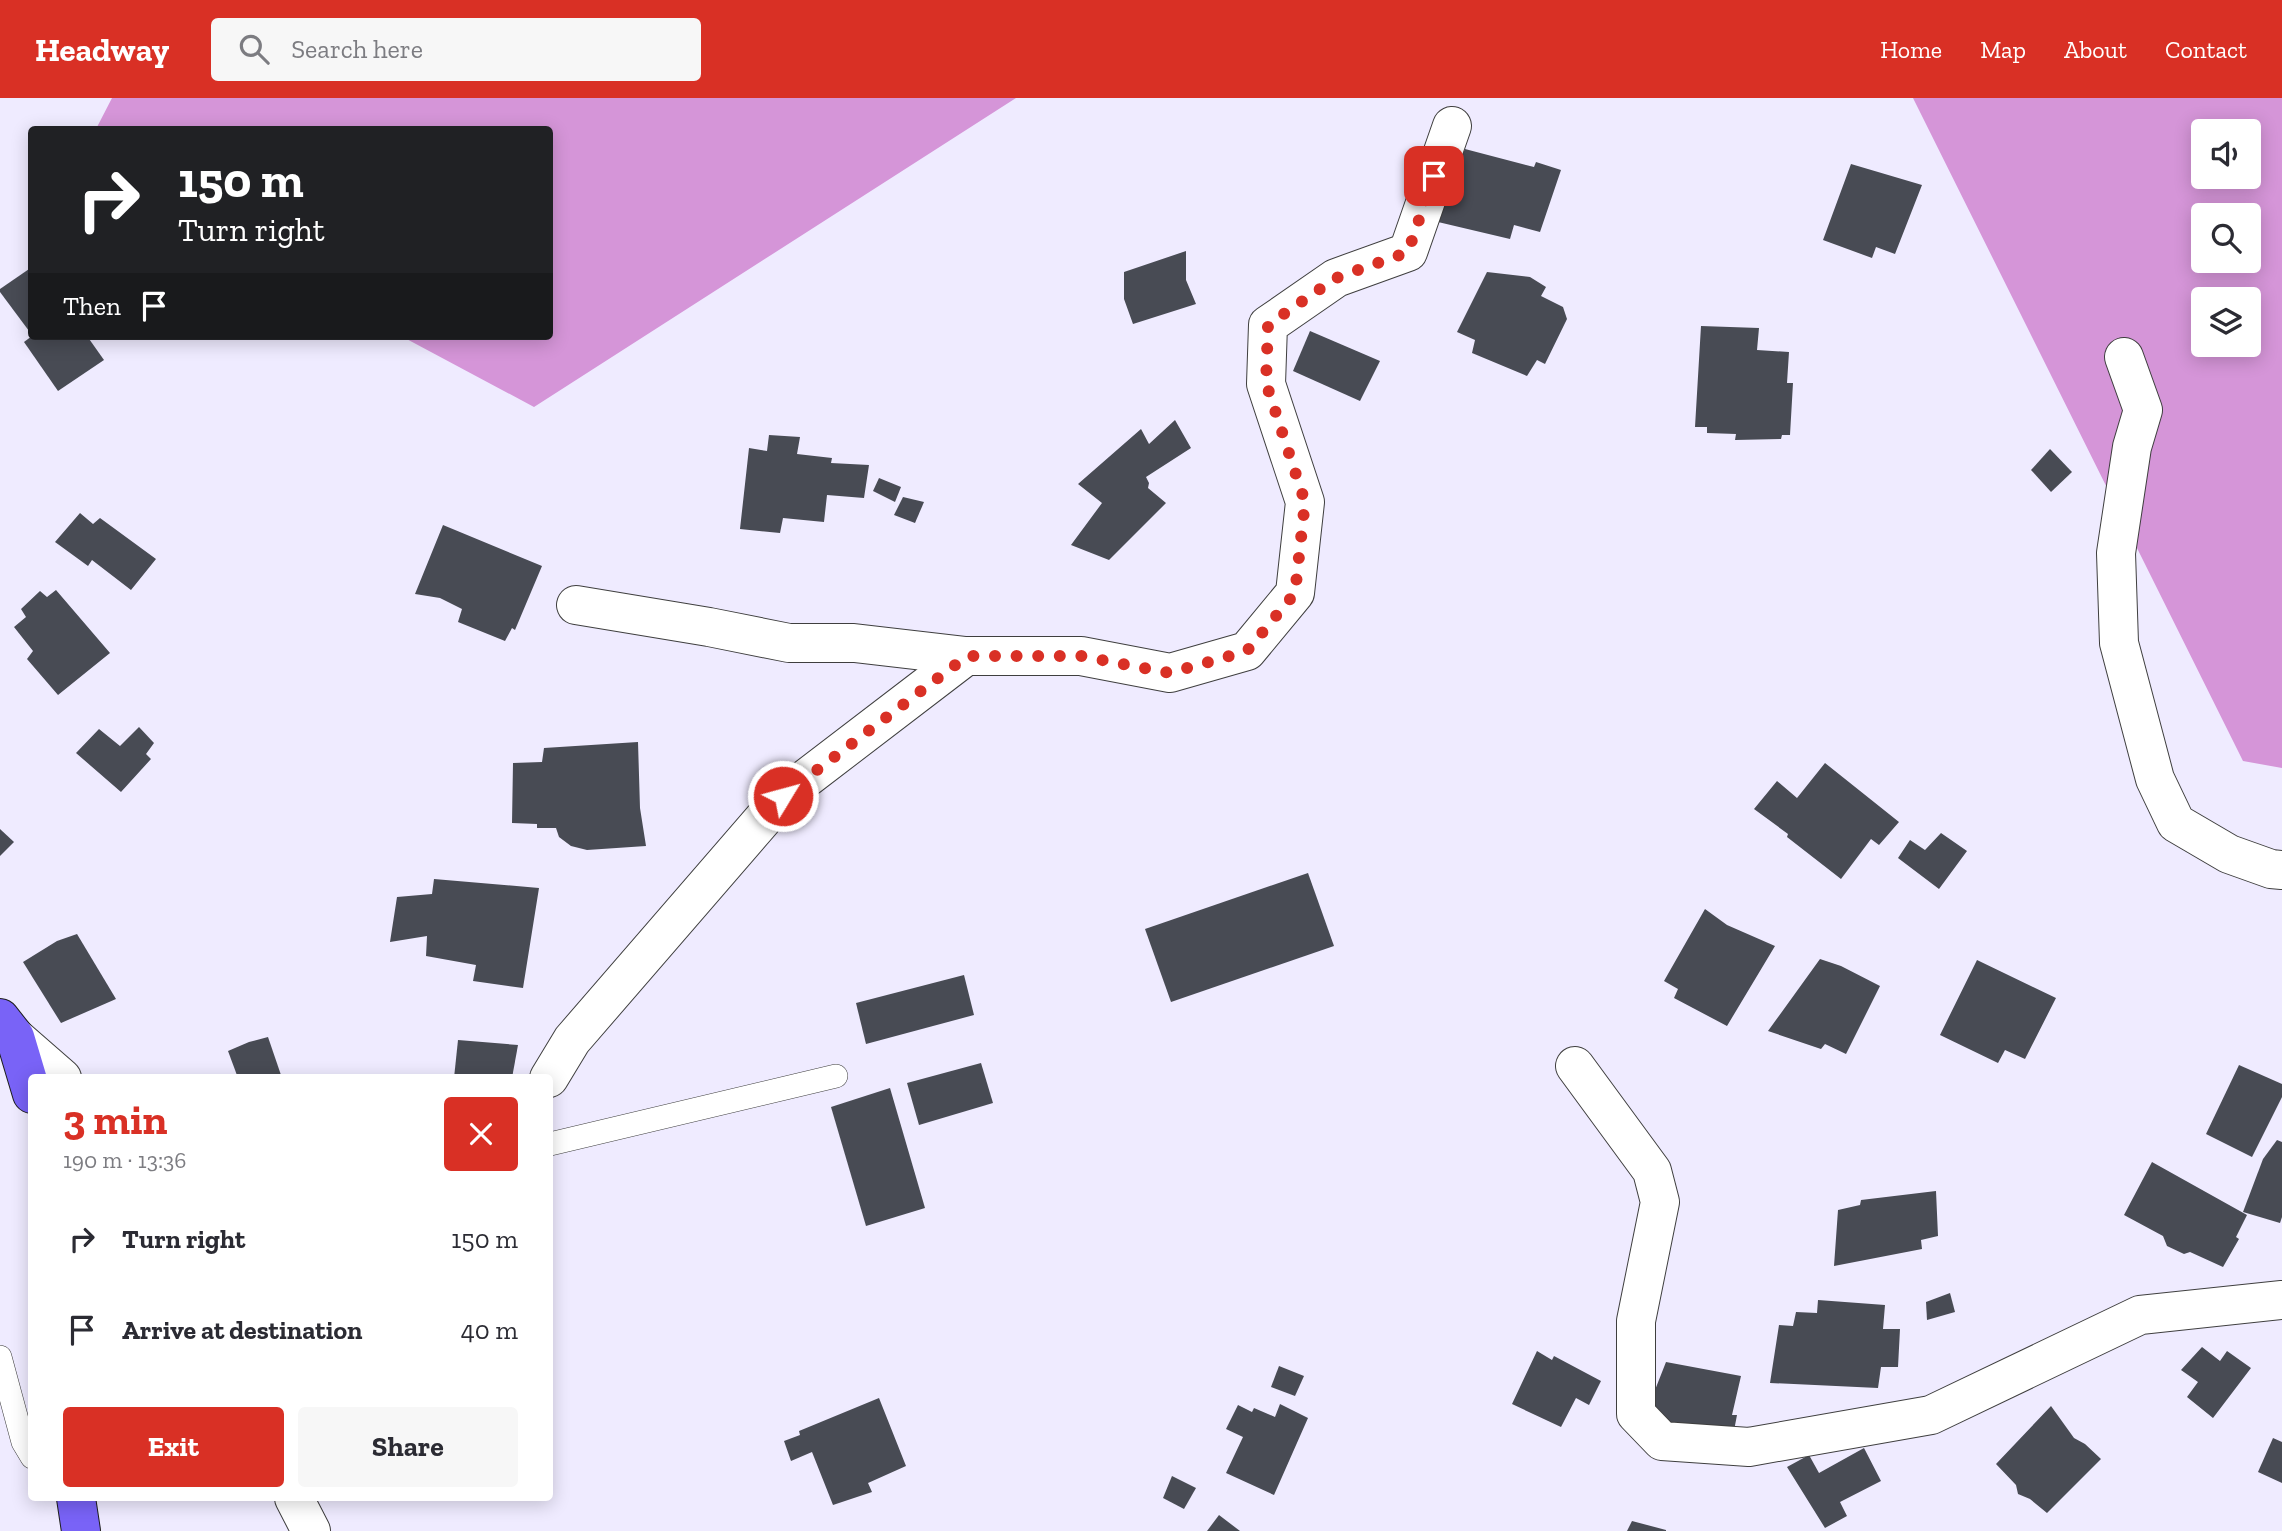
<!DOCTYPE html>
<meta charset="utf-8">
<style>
:root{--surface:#fff;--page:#f7f7f7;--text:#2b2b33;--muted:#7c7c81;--accent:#d93025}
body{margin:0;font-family:"Zilla Slab",serif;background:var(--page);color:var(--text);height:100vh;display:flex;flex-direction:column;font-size:26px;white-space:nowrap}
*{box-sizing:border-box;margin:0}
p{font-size:23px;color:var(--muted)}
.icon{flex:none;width:38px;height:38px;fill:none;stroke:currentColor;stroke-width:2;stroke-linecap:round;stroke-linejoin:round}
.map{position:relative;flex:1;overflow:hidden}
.details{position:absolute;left:28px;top:976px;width:525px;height:427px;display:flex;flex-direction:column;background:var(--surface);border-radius:7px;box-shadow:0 4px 18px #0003}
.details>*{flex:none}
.guide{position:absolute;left:28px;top:28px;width:525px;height:214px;border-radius:7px;box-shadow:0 4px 18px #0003;background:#202124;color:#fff;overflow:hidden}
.buttons{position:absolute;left:2191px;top:21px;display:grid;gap:14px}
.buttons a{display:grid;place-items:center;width:70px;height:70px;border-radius:7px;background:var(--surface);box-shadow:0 4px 18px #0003;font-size:35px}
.pin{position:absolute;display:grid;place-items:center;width:60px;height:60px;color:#fff;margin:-30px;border-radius:14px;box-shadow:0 4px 10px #0006}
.me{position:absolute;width:77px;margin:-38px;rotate:53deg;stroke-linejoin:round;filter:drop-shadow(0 0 5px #0008)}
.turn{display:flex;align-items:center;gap:24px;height:147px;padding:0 35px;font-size:32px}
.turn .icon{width:91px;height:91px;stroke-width:2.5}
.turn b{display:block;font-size:49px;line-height:60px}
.then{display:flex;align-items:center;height:66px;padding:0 35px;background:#0003;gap:14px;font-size:26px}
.round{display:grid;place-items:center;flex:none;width:74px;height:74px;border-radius:7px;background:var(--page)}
.overview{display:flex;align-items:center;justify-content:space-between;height:119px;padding:0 35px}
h1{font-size:42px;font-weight:700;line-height:52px;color:var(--accent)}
.primary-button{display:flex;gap:14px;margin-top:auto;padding:14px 35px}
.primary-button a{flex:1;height:80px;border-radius:7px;background:var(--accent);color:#fff;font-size:28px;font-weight:700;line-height:80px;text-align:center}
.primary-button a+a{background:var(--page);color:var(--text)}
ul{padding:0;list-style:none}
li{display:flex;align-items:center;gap:21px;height:91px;padding:0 35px}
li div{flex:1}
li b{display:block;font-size:26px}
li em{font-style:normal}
header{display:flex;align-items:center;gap:42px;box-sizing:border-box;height:98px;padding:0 35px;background:var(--accent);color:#fff}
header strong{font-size:33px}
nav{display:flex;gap:38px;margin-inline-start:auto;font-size:24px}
.search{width:490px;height:63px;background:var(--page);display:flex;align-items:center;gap:18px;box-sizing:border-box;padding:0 24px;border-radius:7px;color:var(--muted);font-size:26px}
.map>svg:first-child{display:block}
.forest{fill:#d595d8;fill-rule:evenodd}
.building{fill:#484b54}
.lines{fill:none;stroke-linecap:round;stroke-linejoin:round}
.lane-casing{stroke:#3f3f3f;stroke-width:24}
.street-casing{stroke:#3f3f3f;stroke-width:40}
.primary-casing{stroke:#1d1d1d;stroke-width:40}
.lane{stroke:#fff;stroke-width:23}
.street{stroke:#fff;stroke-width:38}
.primary{stroke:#7963f7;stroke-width:38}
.route{stroke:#d93025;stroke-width:12;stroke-dasharray:0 21.6}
</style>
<header>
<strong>Headway</strong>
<div class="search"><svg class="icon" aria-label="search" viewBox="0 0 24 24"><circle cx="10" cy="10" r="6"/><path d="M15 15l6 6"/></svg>Search here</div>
<nav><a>Home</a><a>Map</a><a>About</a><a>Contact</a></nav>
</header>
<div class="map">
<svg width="2282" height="1433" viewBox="0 0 2282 1433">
<rect width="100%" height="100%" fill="#efebff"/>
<g class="forest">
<path d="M112,0H1016L534,309L401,238H550V32L96,31Z"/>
<path d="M1913,0H2282V670L2243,663ZM2203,33H2249V79H2203ZM2203,117H2249V163H2203ZM2203,201H2249V247H2203Z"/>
</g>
<g class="building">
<path d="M1465,51L1534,69L1536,64L1561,72L1540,134L1514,127L1510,141L1438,124L1447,89Z"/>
<path d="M1851,66L1922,87L1895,156L1876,149L1872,160L1823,142Z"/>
<path d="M1186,153V182L1196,206L1133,226L1124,201V174Z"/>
<path d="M32,169V237L0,194V191Z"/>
<path d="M1487,174L1530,179L1546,189L1541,198L1563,209L1567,221L1545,266L1537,262L1527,278L1472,255L1475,242L1457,234Z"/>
<path d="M1701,228L1759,230L1757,252L1789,254L1787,285H1793L1790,337H1782L1781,341L1735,342L1736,336L1707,335V329H1695Z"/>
<path d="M1310,233L1380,263L1360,303L1293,273Z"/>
<path d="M32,238H87L104,262L58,293L24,244Z"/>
<path d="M1175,322L1191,350L1146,379L1149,385L1148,390L1166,405L1109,462L1071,447L1102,405L1078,386L1141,331L1149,346Z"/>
<path d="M769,337L800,339L797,356L832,360L831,365L869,367L864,400L827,397L824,424L783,420L780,435L740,431L749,350L767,353Z"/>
<path d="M2050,351L2072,374L2051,394L2031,372Z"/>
<path d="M879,380L901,389L895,404L873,393Z"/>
<path d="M903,399L924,404L915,425L894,417Z"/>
<path d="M80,415L93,426L100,420L156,461L131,492L92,462L88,468L55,444Z"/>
<path d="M443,427L542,468L515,532L512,530L505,543L458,524L462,511L440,500L415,496Z"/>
<path d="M56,492L110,555L58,597L27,561L33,553L14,529L26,519L21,511L40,493L47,499Z"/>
<path d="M139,629L154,645L146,656L151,661L121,694L76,655L99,631L120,648Z"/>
<path d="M638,644L640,710L646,748L587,752L571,748L559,739L556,730H537V726L512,725L513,665L542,664L544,650Z"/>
<path d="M1825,665L1899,724L1879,747L1871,741L1841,781L1787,739L1788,736L1754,711L1777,683L1797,700Z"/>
<path d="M0,731L14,744L0,758Z"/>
<path d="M1941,735L1967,753L1939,791L1898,760L1910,742L1925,752Z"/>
<path d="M1308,775L1334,848L1171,904L1145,831Z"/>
<path d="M434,781L539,790L523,890L473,883L476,867L426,858L427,838L390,844L397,799L432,796Z"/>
<path d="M1705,811L1727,827L1775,848L1727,928L1674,900L1678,891L1664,883Z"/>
<path d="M77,836L116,901L61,925L23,864L57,843Z"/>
<path d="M1820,861L1841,868L1880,888L1846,956L1825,946L1821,951L1768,933Z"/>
<path d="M1977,862L2056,900L2025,961L2005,952L1998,965L1940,937Z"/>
<path d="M964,877L974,917L866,946L856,905Z"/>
<path d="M268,939L282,980H238L228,953L249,944Z"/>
<path d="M458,942L518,947L512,980H454Z"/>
<path d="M981,965L993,1005L919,1027L907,985Z"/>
<path d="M2239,967L2282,986V999L2252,1059L2206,1036Z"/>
<path d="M890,990L925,1110L866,1128L831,1009Z"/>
<path d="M2277,1042L2282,1044V1119L2280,1125L2243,1114L2263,1061Z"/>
<path d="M2152,1064L2247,1117L2236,1139L2239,1141L2223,1169L2190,1154L2184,1156L2167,1148L2163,1138L2124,1117Z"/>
<path d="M1936,1093L1938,1138L1921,1142L1922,1151L1834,1168L1838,1112L1860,1107L1861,1102Z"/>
<path d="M1950,1195L1955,1214L1927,1222L1926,1204Z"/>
<path d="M1818,1202L1885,1207L1883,1231H1900L1898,1269H1881L1878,1290L1770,1285L1779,1227L1793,1228L1796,1214L1817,1215Z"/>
<path d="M2202,1249L2220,1263L2227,1253L2251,1270L2213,1320L2187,1299L2198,1284L2181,1272Z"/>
<path d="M1537,1253L1552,1262L1554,1258L1601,1283L1589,1307L1576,1300L1561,1329L1512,1306Z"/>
<path d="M1666,1264L1741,1278L1732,1317H1737L1732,1343L1657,1323L1653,1314L1655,1292Z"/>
<path d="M1279,1268L1304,1278L1295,1298L1271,1289Z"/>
<path d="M879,1300L906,1368L868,1385L872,1394L833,1407L812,1354L791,1363L784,1343L800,1337L799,1333Z"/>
<path d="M1280,1306L1308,1320L1274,1397L1226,1375L1243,1339L1226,1331L1238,1307L1252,1314L1254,1310L1275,1319Z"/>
<path d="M2051,1308L2074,1340L2085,1346L2101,1361L2047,1415L2030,1401L2018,1396L2016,1387L1996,1366Z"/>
<path d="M2273,1340L2282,1344V1385L2258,1374Z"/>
<path d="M1864,1350L1881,1383L1840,1404L1847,1418L1825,1430L1787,1369L1809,1357L1819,1375Z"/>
<path d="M1172,1378L1196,1390L1184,1411L1163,1400Z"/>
<path d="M1219,1417L1240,1433H1207Z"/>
<path d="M1632,1423L1666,1432V1433H1627Z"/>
</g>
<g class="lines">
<defs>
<g id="lane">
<path d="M550,1046L836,978"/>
<path d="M0,1259L23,1344L32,1359"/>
</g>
<g id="street">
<path d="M2124,259L2143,312L2132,349L2116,455L2119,545L2155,681L2176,725L2229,756L2271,771L2282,772"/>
<path d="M576,507L709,529L789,545H854L966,558"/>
<path d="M15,939L62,980"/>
<path d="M1575,968L1652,1073L1660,1104L1636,1223V1316L1662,1343L1749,1349L1931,1317L2140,1217L2282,1202"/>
<path d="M549,980L572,942L783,698L966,558H1081L1170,575L1247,553L1295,495L1305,404L1266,286L1268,227L1336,180L1408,154L1452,28"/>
<path d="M294,1400L311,1433"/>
</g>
<g id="primary">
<path d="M0,920L15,939L32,996"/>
<path d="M76,1400L81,1433"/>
</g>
</defs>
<use href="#lane" class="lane-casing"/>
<use href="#street" class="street-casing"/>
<use href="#primary" class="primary-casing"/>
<use href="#lane" class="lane"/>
<use href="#street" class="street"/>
<use href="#primary" class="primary"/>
</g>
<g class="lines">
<path class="route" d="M783,698L967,558H1081L1170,575L1247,553L1295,495L1305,404L1266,285L1268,227L1336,180L1408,154L1434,78"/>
</g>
</svg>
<div class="buttons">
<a><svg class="icon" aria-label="sound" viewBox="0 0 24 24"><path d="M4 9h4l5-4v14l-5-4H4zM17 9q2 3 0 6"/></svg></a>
<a><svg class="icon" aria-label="search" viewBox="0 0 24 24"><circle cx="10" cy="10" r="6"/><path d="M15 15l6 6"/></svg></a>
<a><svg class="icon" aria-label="layers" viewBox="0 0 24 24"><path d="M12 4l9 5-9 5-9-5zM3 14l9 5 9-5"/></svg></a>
</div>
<div class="pin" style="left:1434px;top:78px;background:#d93025"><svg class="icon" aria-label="arrive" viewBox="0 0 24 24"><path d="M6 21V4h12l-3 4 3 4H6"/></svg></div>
<svg class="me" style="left:783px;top:698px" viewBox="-20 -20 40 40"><circle r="17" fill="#d93025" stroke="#fff" stroke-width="3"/><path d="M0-11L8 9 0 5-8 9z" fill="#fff"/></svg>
<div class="guide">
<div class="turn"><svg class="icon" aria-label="right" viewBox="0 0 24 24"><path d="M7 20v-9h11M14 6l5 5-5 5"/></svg><div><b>150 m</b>Turn right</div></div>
<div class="then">Then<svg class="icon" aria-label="arrive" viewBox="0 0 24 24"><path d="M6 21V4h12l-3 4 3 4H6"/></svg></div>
</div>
<section class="details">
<div class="overview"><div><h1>3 min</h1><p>190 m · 13:36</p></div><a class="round" style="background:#d93025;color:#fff"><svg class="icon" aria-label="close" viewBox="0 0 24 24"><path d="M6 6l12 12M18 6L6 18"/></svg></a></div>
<ul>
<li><svg class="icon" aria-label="right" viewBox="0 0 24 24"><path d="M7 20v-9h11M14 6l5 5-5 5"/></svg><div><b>Turn right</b></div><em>150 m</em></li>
<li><svg class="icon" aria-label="arrive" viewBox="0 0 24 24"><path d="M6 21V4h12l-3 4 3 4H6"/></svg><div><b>Arrive at destination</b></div><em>40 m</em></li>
</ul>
<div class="primary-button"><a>Exit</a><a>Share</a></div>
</section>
</div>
